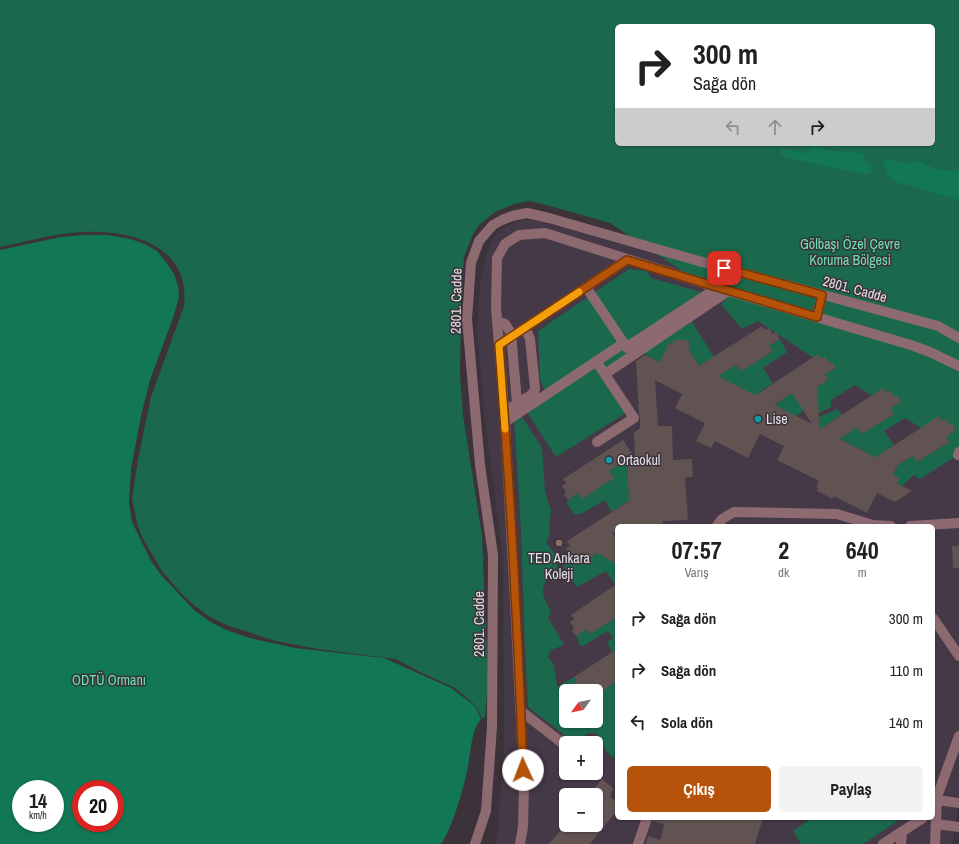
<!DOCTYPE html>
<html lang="tr">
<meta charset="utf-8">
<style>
:root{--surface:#fff;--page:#f2f2f2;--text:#202124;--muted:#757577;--accent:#b45309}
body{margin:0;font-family:"Archivo Narrow",sans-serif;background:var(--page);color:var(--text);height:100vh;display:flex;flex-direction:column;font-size:15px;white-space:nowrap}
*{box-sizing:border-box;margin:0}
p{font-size:13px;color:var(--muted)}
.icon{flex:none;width:22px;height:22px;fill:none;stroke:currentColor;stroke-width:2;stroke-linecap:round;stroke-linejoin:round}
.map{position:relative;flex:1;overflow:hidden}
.drawer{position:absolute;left:615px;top:524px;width:320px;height:296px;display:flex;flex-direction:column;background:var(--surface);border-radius:6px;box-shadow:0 1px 3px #0004}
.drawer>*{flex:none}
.top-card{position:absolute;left:615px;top:24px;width:320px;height:122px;border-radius:6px;box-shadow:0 1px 3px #0004;background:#fff;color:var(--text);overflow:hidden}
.needle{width:26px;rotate:237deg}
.buttons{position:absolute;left:559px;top:684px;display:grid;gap:8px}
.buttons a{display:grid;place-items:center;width:44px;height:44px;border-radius:6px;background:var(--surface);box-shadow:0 1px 3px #0004;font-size:20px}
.speed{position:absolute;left:12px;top:780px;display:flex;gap:8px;font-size:20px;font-weight:700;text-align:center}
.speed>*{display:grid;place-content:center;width:52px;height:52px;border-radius:50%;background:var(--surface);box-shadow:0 1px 3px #0004;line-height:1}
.speed small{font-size:10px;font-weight:400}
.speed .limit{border:6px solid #d22;background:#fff;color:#111}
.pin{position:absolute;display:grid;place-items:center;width:34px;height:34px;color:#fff;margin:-17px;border-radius:8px;box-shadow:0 2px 6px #0006}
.me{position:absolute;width:44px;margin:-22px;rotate:358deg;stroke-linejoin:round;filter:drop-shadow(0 0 3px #0008)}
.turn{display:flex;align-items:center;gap:14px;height:84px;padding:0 12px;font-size:18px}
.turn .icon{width:52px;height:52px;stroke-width:2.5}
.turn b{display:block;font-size:28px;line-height:34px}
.lanes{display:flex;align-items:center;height:38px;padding:0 12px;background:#0003;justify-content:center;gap:20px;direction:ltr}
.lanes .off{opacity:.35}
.eta{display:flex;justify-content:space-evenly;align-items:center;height:68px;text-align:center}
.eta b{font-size:24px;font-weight:700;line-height:28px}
.cta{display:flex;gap:8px;margin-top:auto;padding:8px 12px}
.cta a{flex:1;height:46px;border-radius:6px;background:var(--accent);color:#fff;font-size:16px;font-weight:700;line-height:46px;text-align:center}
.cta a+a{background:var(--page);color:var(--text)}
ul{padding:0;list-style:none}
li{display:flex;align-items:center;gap:12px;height:52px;padding:0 12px}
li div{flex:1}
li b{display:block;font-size:15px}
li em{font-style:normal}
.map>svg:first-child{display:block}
.education{fill:#453847;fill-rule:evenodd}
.green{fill:#1b694c;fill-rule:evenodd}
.forest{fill:#117754;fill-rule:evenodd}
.building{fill:#605351;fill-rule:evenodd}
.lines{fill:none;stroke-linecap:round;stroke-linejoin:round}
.minor{stroke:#8d6970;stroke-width:10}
.route-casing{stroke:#753606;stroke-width:10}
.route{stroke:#b45309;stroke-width:7}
.slow{stroke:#f59e0b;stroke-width:7}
.culture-dot{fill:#0f9aa8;stroke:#3b323a;stroke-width:1.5}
.education-dot{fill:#8d6e63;stroke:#3b323a;stroke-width:1.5}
.labels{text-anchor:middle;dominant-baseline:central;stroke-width:3;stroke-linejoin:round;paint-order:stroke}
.park-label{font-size:14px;fill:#6ae4b1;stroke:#3b323a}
.street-label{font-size:14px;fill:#e5e0e5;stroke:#3b323a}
.poi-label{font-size:14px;fill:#e5e0e5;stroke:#3b323a;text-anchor:start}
</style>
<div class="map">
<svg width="959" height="844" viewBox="0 0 959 844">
<rect width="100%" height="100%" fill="#3b323a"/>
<path class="education" d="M522,219L540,221L728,276L959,350V802L952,844H495L497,841L504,742L503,559L484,411L477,331L480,283L486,257L493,238L503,228ZM617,526H933V818H617ZM566,691H596V721H566ZM566,743H596V773H566ZM566,795H596V825H566Z"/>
<g class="green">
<path d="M0,0H959V446L956,456L920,479L914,475L906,482L902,487L897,483L899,478L891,474L893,471L895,472L897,468L895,467L913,456L917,462L949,442L946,436L921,428L905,418L884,431L894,445L879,455L884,464L867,459L869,454L856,447L853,452L849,450L852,445L839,439L857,427L862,434L894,414L890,408L855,385L831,400V407L819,413L817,402L790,420V413L774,405L792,393L797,400L828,380L825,374L832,370L758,321L742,329L721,304L726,300L610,223L550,206L530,201L514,204L495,212L479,225L473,234L464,257L461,291L460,376L463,415L482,536L488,680L485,718H482L475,705L455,688L420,672L396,659L318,649L276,641L229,626L210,617L194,605L180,592L162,571L142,537L137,523L132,499L138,459L151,397L184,306C191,245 130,229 81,232C54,234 27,241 0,247ZM617,26H933V144H617Z"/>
<path d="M629,269L647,271L651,278L719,297L605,374L629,411L556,457L525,409L546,394L540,379L538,331Z"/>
<path d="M692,322L714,357L699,366L691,353L687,350L690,347L689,341L684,340L672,344L669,343L666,365L642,353Z"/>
<path d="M780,339L787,352L763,368L773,383L758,393L764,402L718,376L736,365L741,371L773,351L769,346Z"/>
<path d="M837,409L842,415L823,427L826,437L820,428L819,417Z"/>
<path d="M519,412L542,448L545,491L551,511L549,526L550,535L546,542L556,556L557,568C541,586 538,589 551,611L548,618L564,645L551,650L548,657L554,665L557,687L574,677L577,681L578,690L566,691V721H596V695L617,681V759C604,752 605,749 600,736L595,733H587L577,743H575L528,707L525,650L521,530L514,416Z"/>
<path d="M627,459L630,500L611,512L605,500L581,514H574L566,502L578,493L613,477L609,471Z"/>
<path d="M617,540L610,560L617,564V585H616L606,571L577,587L563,566L570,561L572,563L582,556L586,561Z"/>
<path d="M617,617V649L612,652L607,642L613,638L608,631L581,647L576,636L587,629L590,634Z"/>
<path d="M812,818H902L863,844H801L793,831Z"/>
</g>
<g class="forest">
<path d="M813,145L821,150L855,152L863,154L866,162L873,166L870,174H864L784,157L780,154L782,149C791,151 800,150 807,154Z"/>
<path d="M887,159L909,164L918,161L939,170L959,171V200L896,182L888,175L883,160Z"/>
<path d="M83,235H108L130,239L145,244L157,251L166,262L174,274L178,286L179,297L173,318L150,380L141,416L131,469L129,503L132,522L151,561L162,576L194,610L209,621L226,630L250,638L295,648L384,658L451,688L475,706L481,719C471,731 471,751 468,766C465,784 452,830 441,844H0V250L61,237ZM21,789H55V823H21ZM81,789H115V823H81Z"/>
</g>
<g class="building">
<path d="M762,326L765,330L769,328L773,334L776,332L780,339L769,346L773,351L741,371L736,365L718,376L757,396L756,395L818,354L821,359L825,356L829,363L831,361L836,368L825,374L828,380L817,387L820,429L883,388L886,393L890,390L894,397L897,395L901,402L890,408L894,414L862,434L857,427L839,439L877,458L876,457L939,416L942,421L946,419L950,425L952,423L956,430L946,437L949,442L917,462L913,456L898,465L893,475L899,478L897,483L912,491L895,502L877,493L867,513L834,496L833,499L817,491L818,488L816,487L819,481L777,460L784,446L760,434L748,458L715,441L711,448L696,441L705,423L675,408L682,394L655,380L658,426H672L673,460L692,459L693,477H685L688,520L663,521V526H617V531L613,533L617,540V564L597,553L586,561L582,556L572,563L567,556L570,555L566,548L570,546L567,541L629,501L627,459L609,471L614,478L582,499L578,493L568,500L564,494L566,492L562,486L566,483L563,479L623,440L635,458L634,433L640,428V418L639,414L636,361L645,355L660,362L669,343L672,344L674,340H684L689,341L690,347L688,348L699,366ZM792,393L812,424L774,405Z"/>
<path d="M952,546H959V568H953Z"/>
<path d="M617,584V617L590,634L587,629L576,636L572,630L574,628L570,622L574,619L571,615Z"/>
<path d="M617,649V681L596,695V691H578L573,684L577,681L574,677Z"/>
<path d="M602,779L614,789L610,794L612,795L610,797L617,803V810L590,844H549L565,825H596V795H589Z"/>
<path d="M653,818H763L755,844H646L648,836L660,840L664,824L653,821Z"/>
</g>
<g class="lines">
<g class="minor">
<path d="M586,287L627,348"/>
<path d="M817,317L822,295"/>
<path d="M497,321L505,324L511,333L517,403"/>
<path d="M499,345L627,260"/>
<path d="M627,347L717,288"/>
<path d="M596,361L634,418L597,442"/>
<path d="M605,374L728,291"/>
<path d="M504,412L531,395L534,392L535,388L530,339L528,334L523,329"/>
<path d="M505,422L624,343"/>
<path d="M958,455L959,452"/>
<path d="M717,526L722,519L734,512L837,514L873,525L891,526"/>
<path d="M910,526L959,523"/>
<path d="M933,618L959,656"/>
<path d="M521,711L566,746"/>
<path d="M937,800L959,803"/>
<path d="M936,824L959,827"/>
<path d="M475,844L486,811L492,727L493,555L480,465L467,319L471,263L479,241L493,225L502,220L512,216L527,213L549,218L709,264L938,326L959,338"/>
<path d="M520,844L523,827L524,786L515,601L505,422L496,307L497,258L505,244L519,235L545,233L728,291L911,345L930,352L959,366"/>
<path d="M638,844L647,818"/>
<path d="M883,844L923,818"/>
<path d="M901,844L902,832"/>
<path d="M935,844L937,797L959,736"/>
</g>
</g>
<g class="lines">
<defs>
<path id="route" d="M523,770C518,628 510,487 499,345L627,260L817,317L822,295L724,268"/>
</defs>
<use href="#route" class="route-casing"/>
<use href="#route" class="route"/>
<path class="slow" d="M505,429L499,345L579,292"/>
</g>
<g class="culture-dot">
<circle cx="758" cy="419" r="4"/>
<circle cx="609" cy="460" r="4"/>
</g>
<circle class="education-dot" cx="559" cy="543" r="4"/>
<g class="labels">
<g class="park-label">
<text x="850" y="244">Gölbaşı Özel Çevre<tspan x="850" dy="16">Koruma Bölgesi</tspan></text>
<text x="109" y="680">ODTÜ Ormanı</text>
</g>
<g class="street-label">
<text transform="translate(855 289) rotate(15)">2801. Cadde</text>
<text transform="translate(456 301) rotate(-89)">2801. Cadde</text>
<text transform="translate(479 624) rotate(-90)">2801. Cadde</text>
</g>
<g class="poi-label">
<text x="766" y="419">Lise</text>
<text x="617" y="460">Ortaokul</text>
<text x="559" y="558" text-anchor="middle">TED Ankara<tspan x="559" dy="16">Koleji</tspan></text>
</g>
</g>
</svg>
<div class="buttons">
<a><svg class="needle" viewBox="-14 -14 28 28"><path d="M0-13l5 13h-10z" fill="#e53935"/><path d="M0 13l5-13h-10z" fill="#757577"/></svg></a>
<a>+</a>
<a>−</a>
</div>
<div class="speed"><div>14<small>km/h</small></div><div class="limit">20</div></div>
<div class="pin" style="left:724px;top:268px;background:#d93025"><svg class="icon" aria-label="arrive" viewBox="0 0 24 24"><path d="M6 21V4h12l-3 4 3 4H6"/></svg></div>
<svg class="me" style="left:523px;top:770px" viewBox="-20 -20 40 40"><circle r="19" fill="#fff"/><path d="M0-13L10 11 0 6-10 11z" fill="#b45309"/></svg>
<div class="top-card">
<div class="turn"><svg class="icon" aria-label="right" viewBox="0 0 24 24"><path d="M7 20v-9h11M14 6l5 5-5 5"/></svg><div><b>300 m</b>Sağa dön</div></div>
<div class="lanes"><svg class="icon off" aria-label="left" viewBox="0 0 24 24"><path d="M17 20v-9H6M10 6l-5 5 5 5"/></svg><svg class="icon off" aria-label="ahead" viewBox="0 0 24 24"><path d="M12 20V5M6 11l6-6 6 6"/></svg><svg class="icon" aria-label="right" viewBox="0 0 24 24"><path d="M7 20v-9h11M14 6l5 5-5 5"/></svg></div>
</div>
<section class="drawer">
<div class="eta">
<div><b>07:57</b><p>Varış</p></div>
<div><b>2</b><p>dk</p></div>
<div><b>640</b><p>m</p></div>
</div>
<ul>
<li><svg class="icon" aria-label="right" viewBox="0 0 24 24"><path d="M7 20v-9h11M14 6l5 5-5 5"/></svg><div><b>Sağa dön</b></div><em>300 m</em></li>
<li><svg class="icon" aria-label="right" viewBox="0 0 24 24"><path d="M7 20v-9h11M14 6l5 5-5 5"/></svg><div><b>Sağa dön</b></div><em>110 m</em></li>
<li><svg class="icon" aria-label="left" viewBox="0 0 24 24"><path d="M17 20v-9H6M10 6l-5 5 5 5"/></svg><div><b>Sola dön</b></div><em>140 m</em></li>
</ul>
<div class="cta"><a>Çıkış</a><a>Paylaş</a></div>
</section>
</div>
